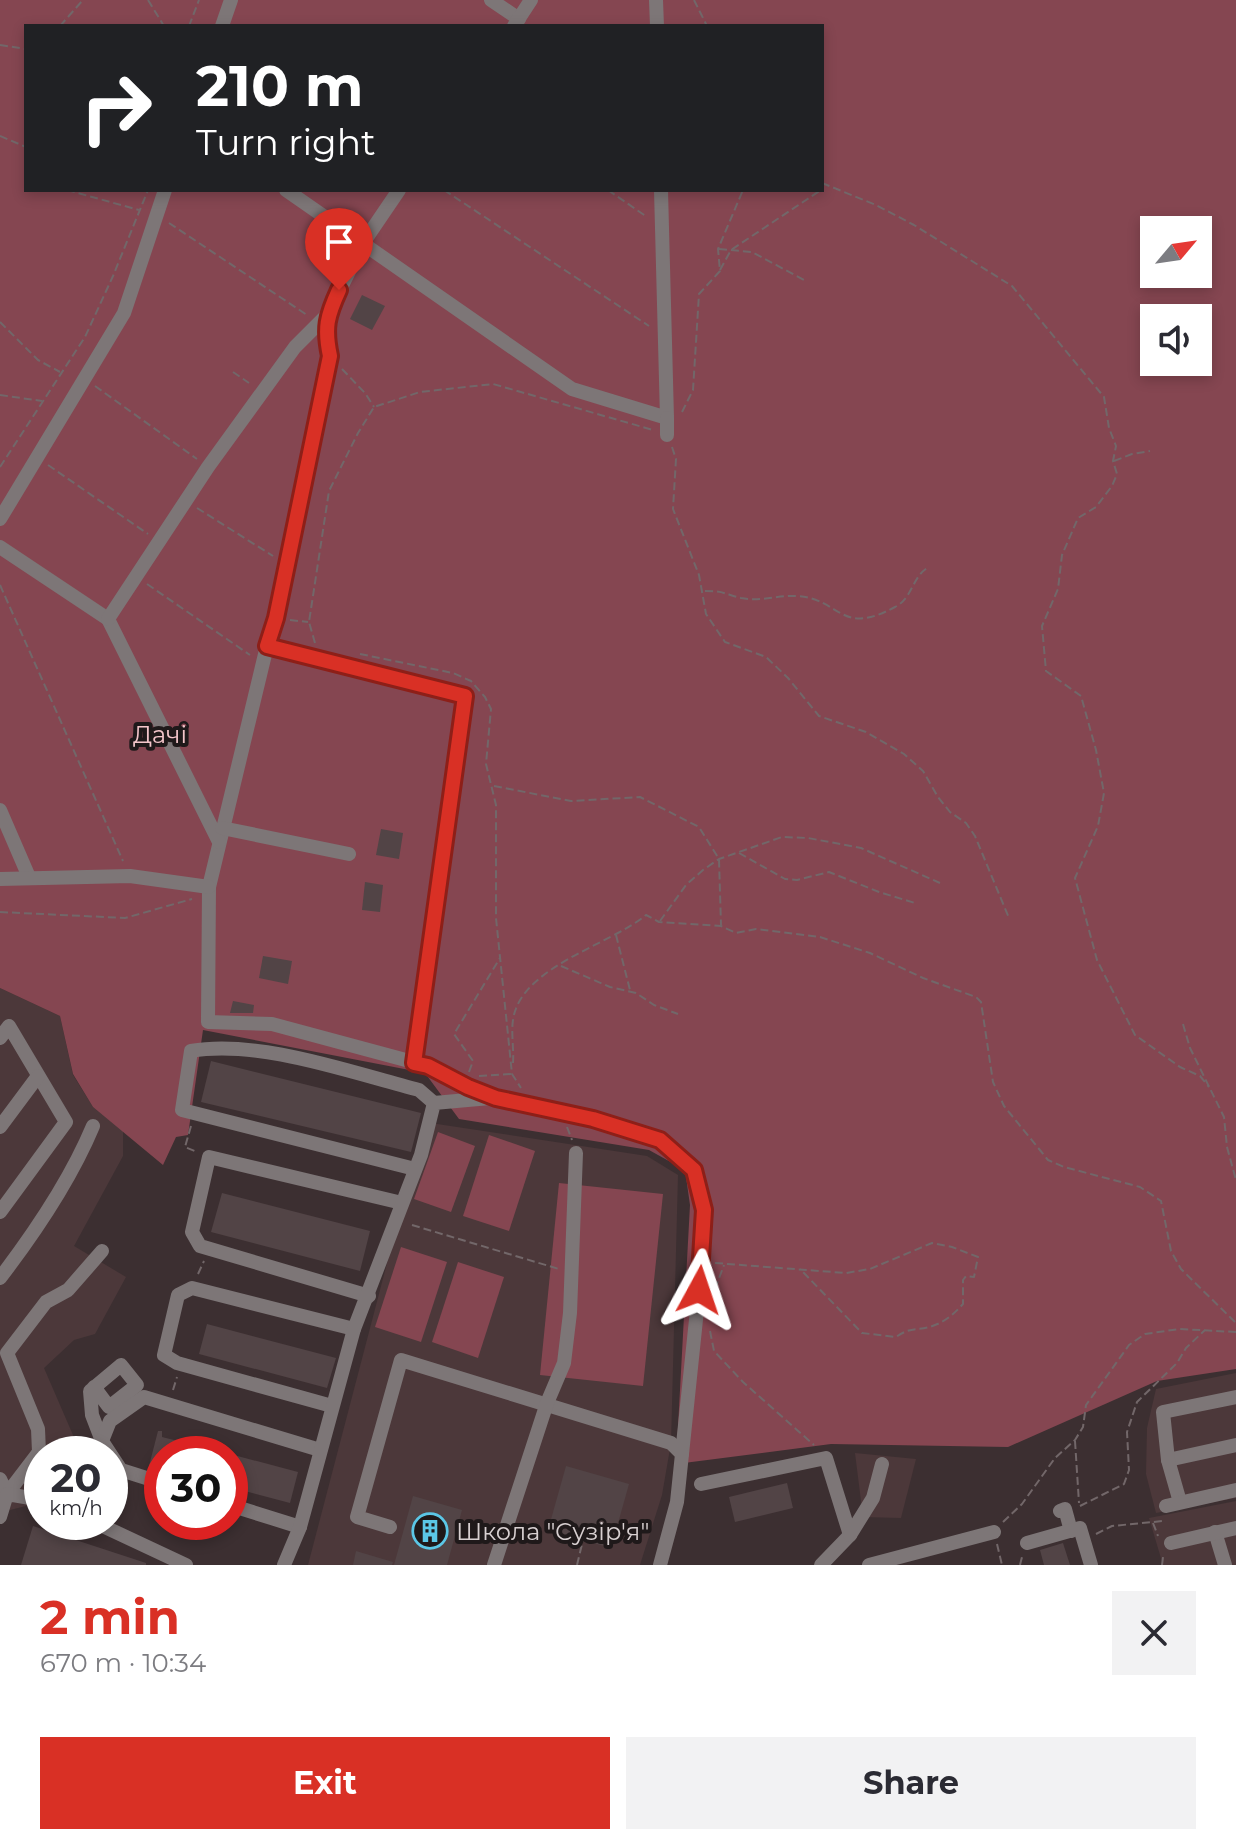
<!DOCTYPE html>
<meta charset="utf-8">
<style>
:root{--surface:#fff;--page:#f2f2f3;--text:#2b2b33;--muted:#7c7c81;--accent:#d93025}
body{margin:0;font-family:Montserrat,sans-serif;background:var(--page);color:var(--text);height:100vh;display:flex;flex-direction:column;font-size:30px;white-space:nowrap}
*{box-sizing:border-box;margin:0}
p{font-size:26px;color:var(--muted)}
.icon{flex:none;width:44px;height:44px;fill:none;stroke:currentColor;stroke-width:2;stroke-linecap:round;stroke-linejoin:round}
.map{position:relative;height:1565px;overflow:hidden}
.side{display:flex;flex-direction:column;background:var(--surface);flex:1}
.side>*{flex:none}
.top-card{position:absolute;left:24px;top:24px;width:800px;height:168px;border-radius:0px;box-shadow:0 4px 12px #0003;background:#202124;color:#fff;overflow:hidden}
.needle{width:52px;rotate:61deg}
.tools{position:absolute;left:1140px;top:216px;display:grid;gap:16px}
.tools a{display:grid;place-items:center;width:72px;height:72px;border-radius:0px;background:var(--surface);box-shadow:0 4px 12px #0003;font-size:40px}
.speed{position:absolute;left:24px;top:1436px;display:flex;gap:16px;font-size:40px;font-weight:700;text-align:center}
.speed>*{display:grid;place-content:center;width:104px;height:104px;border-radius:50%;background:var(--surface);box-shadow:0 4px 12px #0003;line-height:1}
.speed small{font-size:20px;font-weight:400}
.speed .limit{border:12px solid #d22;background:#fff;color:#111}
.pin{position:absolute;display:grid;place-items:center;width:68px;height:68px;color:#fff;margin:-82px -34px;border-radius:50% 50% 50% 0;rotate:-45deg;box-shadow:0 0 8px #0007}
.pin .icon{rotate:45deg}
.me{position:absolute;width:88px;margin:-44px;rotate:5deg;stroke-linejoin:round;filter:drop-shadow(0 0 6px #0008)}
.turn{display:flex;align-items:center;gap:28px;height:168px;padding:0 40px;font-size:36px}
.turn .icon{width:104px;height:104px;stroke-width:2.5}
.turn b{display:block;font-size:56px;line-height:68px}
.round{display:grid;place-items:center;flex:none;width:84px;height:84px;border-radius:0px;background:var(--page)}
.summary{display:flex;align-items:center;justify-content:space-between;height:136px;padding:0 40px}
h1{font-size:48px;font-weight:700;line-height:60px;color:var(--accent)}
.button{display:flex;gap:16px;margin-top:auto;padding:16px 40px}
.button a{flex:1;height:92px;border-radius:0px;background:var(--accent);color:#fff;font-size:32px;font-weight:700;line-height:92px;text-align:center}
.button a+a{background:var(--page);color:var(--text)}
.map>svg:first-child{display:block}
.built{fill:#4c383a}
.green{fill:#854651;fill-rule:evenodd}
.building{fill:#524446}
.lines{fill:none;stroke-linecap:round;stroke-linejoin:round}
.path{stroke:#726769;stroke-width:2;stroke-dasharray:8 4;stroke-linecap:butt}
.minor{stroke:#7d7677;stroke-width:14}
.route-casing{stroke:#8d1f18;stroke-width:20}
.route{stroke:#d93025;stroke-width:14}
.labels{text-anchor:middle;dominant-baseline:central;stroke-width:8;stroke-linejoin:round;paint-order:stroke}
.park-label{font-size:24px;fill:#f3c5ca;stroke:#1f191a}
.poi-label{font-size:24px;fill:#d8d0d1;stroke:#1f191a;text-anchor:start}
</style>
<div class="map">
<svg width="1236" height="1565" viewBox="0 0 1236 1565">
<rect width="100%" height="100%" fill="#3c2f31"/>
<g class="built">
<path d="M0,988L60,1016L73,1075L93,1107L123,1131V1156L74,1246L126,1277L95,1334L74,1340L44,1368L76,1442L75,1454H42V1502L10,1510L0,1503Z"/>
<path d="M424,1122L647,1156L678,1175L671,1443L662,1495L640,1565H308Z"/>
<path d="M1236,1373V1498L1156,1513L1146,1474L1147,1428L1156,1389Z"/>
<path d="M855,1453L916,1459L901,1518L863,1517Z"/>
<path d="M1236,1501V1565H1163L1149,1518Z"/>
</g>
<g class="green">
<path d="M0,0H1236V1369L1157,1381L1008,1447L831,1444L676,1464L690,1205L685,1170L649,1150L459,1119L425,1073L203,1030L188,1135L176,1137L163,1165L93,1107L73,1074L60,1016L0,988ZM26,26H822V190H26ZM1154,230H1198V274H1154ZM1154,318H1198V362H1154Z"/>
<path d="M438,1132L475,1146L451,1212L414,1199Z"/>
<path d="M489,1135L535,1151L509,1231L463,1216Z"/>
<path d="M559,1183L663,1194L643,1386L540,1375Z"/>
<path d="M401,1247L447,1262L421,1342L375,1327Z"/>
<path d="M458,1262L504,1277L478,1358L432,1342Z"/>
</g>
<g class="building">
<path d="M362,295L385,306L372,330L350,319Z"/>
<path d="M381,829L403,833L399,859L376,855Z"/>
<path d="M365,882L383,885L380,912L362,910Z"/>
<path d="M263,956L292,961L288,984L259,978Z"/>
<path d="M233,1001L254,1005L253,1013H230Z"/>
<path d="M211,1061L421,1113L411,1152L201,1102Z"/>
<path d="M222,1193L370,1231L360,1271L211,1232Z"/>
<path d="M207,1324L336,1358L327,1388L199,1354Z"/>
<path d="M158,1431H162V1437L214,1450L213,1454H162V1470L149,1466Z"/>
<path d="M230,1454L298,1472L290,1503L230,1487Z"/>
<path d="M566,1466L629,1484L611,1548L548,1530Z"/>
<path d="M787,1483L793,1508L735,1522L729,1497Z"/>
<path d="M413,1496L462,1510L447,1565H394Z"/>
<path d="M33,1526L146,1563V1565H21Z"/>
<path d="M1063,1543L1070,1565H1044L1040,1550Z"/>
<path d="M356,1551L393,1562L392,1565H353Z"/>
</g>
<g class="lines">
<g class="path">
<path d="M148,0L164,26"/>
<path d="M694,0L707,26"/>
<path d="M60,26L83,0"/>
<path d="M189,26L199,0"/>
<path d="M0,45L26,49"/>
<path d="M0,136L26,147"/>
<path d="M822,183L876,205L914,225L1012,286L1104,397L1109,428L1116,446L1113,461L1117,474L1112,486L1096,507L1078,518L1062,555L1058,589L1042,626L1046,671L1081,696L1096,750L1104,793L1098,826L1075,878L1097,960L1135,1035L1180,1067L1200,1076L1209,1087"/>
<path d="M67,190L139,210"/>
<path d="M444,190L649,326"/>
<path d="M608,190L647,217"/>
<path d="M169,223L307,315"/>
<path d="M719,249L752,252L804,280"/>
<path d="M720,270L731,250L821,190"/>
<path d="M0,322L38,360L60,372"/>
<path d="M342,369L365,393L374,407"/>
<path d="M233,372L249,383"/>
<path d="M95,386L197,459"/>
<path d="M0,395L42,401"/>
<path d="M682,412L693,390L699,294L720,271L718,249L743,190"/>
<path d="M672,447L676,459L673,509L699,575L706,614L725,642L766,657L788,678L819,716L866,732L904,754L923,771L938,797L950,812L966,823L975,836L1009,918"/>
<path d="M1114,461L1132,454L1150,451"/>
<path d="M48,465L148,534"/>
<path d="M0,467L85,337L113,276L148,190"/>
<path d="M197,508L273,556"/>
<path d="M147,584L250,655"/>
<path d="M0,585L123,861"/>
<path d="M705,591C724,591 725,594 741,598C760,602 778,595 797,596C842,599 839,637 895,607C913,598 912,576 929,567"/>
<path d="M290,620L308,622"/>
<path d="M315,643L309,622L329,491L358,433L374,407L420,392L493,384L653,430"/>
<path d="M360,654L453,673L471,681L485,697L491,709L486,764L496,805V918L512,1074L521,1088"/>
<path d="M494,786L571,801L640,797L699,827L719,859L721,925"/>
<path d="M739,853L785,879L797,880L829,872L879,892L915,903"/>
<path d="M0,912L125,918L192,899"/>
<path d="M660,921L686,885L703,870L719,859L782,837L808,838L861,848L940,883"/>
<path d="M616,935L630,990"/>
<path d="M561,966L610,987L636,993L654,1005L678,1014"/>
<path d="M1183,1024L1190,1048L1224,1117L1227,1147L1236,1180"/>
<path d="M513,1063C514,1050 511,1032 513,1020C520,967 610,945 646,915L659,922L721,926L736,933L756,929L820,937L870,953L923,978L976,997L981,1002L993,1082L1004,1106L1048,1160L1064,1167L1140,1187L1161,1201L1171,1251L1181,1269L1236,1323"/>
<path d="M469,1072L473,1061L454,1034L500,958"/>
<path d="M479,1076L512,1074"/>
<path d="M191,1126L185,1147L197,1152"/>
<path d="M567,1127L572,1140"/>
<path d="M412,1225L559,1269"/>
<path d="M715,1263L846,1273L870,1269L932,1243L952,1247L978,1257L974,1277L966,1276L963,1280V1304C955,1313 946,1321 935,1325C919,1332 913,1325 896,1337L862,1333L800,1269"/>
<path d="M198,1274L204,1261"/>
<path d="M715,1289L724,1265"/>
<path d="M710,1331L714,1351L743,1382L814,1445"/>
<path d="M173,1390L177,1377"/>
<path d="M1075,1441L1079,1503"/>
<path d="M110,1485L120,1488L121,1483"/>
<path d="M1080,1506L1124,1484L1129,1470L1127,1432L1137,1402L1177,1363L1186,1348L1205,1330"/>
<path d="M1003,1522L1022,1504L1055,1458L1075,1440L1083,1427L1086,1405L1129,1345L1145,1334L1179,1329L1236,1332"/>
<path d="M1153,1523L1158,1536"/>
<path d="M1096,1534L1112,1526L1163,1521"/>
<path d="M997,1544L1002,1565"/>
<path d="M577,1565L583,1540"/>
<path d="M1020,1565L1022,1557"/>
<path d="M1162,1565L1163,1557"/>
</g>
<g class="minor">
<path d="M491,0L519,19"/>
<path d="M656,0L657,26"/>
<path d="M222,26L231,0"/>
<path d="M514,26L531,0"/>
<path d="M286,190L572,389L667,418L661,190"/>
<path d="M399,190L363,243L328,314L326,338L330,356L276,618L267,646L209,887L208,1022L272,1024L428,1066L468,1087L496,1098L593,1119L660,1140L694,1170L704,1210L702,1262L682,1454"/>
<path d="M667,418V435"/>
<path d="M0,519L124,313L165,190"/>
<path d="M0,547L108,619L219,842"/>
<path d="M108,619L208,467L295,347L328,314"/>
<path d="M267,646L465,696L414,1063"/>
<path d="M0,810L29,877"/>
<path d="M222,828L349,854"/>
<path d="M0,879L130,876L209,887"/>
<path d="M0,1038L9,1026L66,1122L0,1212"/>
<path d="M0,1127L38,1076"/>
<path d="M415,1169L182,1110L191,1051C259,1039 352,1073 419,1090L434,1103"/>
<path d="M0,1278C36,1231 70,1181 93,1126"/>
<path d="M369,1296L200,1246L192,1232L209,1157L402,1203"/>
<path d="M94,1387L109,1407L137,1385L121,1365L90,1391L92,1415L102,1441"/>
<path d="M332,1406L177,1363L164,1355L178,1295L192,1288L354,1329"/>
<path d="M1168,1460L1236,1445"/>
<path d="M0,1479L7,1494L39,1452L38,1429L7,1353L46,1302L68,1290L102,1251"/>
<path d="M162,1483L121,1470L102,1441L110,1421L144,1397L320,1450"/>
<path d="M701,1484L826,1458L850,1535L821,1565"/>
<path d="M1180,1502L1168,1460L1163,1412L1236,1397"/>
<path d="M230,1505L300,1527"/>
<path d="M1166,1506L1236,1490"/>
<path d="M1060,1511L1065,1509L1071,1531"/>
<path d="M0,1517L7,1494L42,1500"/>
<path d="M94,1522L186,1565"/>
<path d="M390,1527L357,1517L401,1360L671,1443L682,1454L677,1502L660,1565"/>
<path d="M1215,1532L1225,1565"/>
<path d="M850,1535L873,1498L882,1464"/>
<path d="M1027,1543L1080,1528L1091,1565"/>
<path d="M1171,1543L1236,1528"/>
<path d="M284,1565L300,1527L354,1329L421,1155L434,1103L490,1098"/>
<path d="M494,1565L547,1403L564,1363L570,1313L576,1153"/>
<path d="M869,1565L994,1532"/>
</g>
</g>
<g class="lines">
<defs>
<path id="route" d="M339,290C327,316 324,328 330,356L276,618L267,646L465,696L414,1063L428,1066L468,1087L496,1098L593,1119L660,1140L694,1170L704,1210L699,1290"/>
</defs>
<use href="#route" class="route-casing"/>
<use href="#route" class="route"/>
</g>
<defs>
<symbol id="building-ring" viewBox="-11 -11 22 22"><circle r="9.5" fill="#1f191a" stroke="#5bc7e7" stroke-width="1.5"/><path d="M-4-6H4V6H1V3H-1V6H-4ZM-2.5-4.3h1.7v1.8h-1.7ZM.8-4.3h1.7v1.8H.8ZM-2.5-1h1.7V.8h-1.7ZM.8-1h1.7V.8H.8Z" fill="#5bc7e7"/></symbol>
</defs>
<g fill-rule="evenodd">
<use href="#building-ring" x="410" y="1511" width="40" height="40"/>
</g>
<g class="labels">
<g class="park-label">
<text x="160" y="734">Дачі</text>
</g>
<g class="poi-label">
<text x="456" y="1531">Школа "Сузір'я"</text>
</g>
</g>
</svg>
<div class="tools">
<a><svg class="needle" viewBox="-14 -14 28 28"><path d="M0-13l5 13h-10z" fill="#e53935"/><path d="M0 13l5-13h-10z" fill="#7c7c81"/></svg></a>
<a><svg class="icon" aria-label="sound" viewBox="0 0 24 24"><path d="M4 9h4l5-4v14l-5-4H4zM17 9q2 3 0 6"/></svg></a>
</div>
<div class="speed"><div>20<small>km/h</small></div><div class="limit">30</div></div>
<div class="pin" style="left:339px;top:290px;background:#d93025"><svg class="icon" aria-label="arrive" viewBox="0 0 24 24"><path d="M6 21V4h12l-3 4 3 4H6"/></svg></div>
<svg class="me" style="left:699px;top:1290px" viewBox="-20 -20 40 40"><path d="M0-17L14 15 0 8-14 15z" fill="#d93025" stroke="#fff" stroke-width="4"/></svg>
<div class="top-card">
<div class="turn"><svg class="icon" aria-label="right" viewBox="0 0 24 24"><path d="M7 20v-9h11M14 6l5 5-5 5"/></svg><div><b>210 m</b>Turn right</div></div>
</div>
</div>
<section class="side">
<div class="summary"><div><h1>2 min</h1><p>670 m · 10:34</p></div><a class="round"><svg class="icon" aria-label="close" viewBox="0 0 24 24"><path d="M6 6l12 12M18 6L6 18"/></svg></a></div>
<div class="button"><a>Exit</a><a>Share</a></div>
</section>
